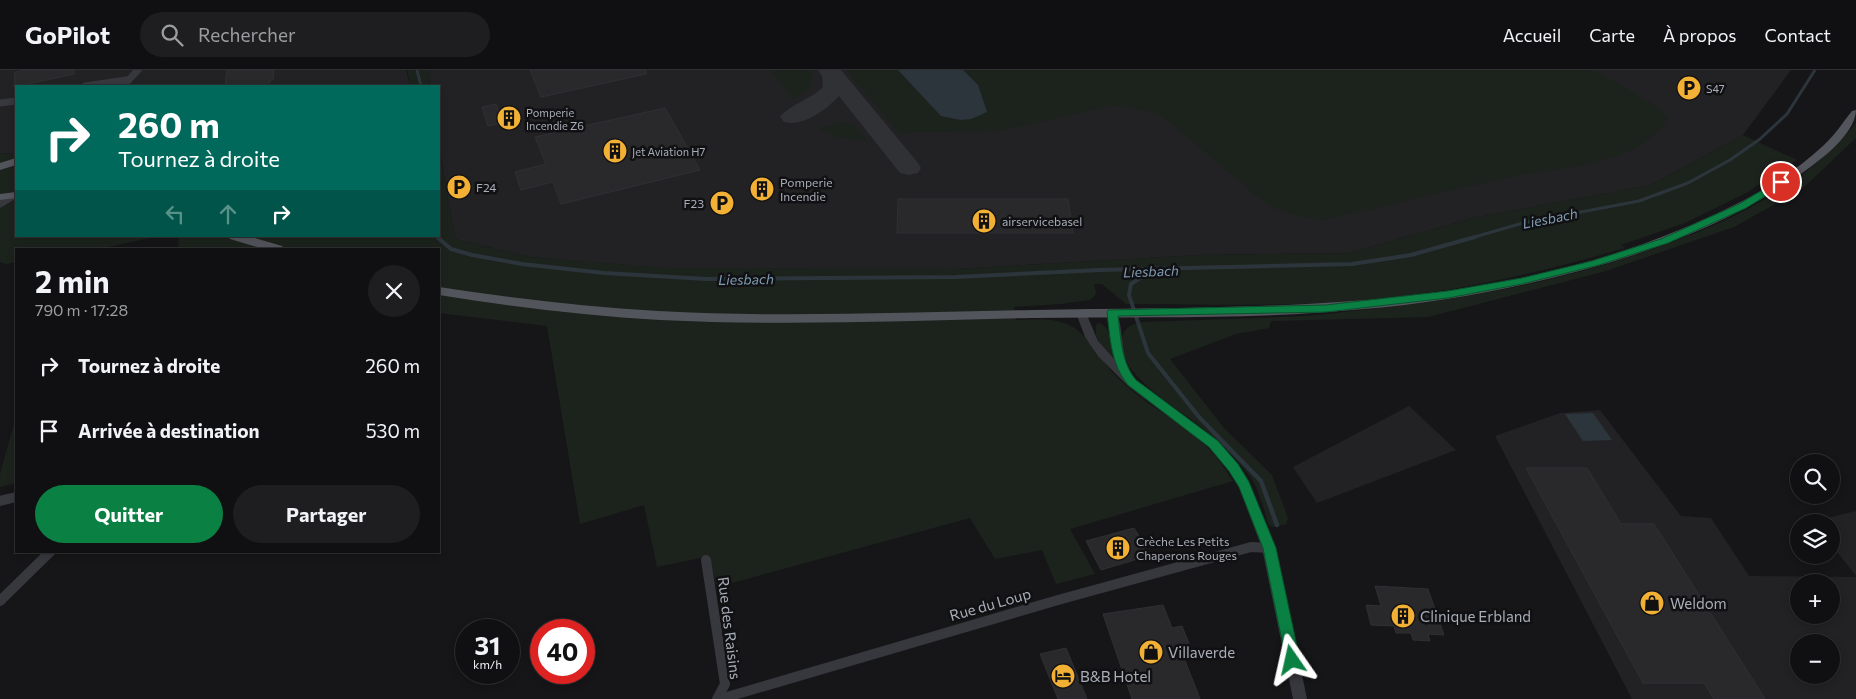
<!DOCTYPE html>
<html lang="fr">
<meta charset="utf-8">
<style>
:root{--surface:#101012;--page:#1e1e20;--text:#f1f3f6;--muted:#9c9d9f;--line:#303032;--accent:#0b8043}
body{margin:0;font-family:Commissioner,sans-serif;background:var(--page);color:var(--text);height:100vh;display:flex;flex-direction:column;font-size:19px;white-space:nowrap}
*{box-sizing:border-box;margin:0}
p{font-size:16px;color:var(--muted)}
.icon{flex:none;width:28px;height:28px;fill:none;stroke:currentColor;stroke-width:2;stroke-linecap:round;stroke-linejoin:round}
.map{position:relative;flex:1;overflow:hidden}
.side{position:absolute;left:15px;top:178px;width:425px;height:305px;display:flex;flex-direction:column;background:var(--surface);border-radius:0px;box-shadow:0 2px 8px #0003,0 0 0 1px var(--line)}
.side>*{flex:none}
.hud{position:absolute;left:15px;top:15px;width:425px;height:152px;border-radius:0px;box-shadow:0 2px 8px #0003,0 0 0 1px var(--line);background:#00695c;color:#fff;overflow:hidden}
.tools{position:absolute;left:1790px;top:384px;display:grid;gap:10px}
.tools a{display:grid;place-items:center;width:50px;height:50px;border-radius:50%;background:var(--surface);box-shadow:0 2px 8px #0003,0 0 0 1px var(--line);font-size:25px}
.speed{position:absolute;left:455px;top:549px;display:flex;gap:10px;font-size:25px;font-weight:700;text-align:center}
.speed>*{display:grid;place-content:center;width:65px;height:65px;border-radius:50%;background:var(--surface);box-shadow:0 2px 8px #0003,0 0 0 1px var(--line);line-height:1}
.speed small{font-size:12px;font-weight:400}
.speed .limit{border:8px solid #d22;background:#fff;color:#111}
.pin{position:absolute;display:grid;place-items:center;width:42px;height:42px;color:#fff;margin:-21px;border:2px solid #fff;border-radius:50%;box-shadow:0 1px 5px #0007}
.me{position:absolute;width:55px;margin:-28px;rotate:349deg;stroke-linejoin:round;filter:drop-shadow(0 0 4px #0008)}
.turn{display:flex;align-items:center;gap:18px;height:105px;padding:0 20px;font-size:22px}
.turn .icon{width:65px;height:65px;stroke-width:2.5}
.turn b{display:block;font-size:35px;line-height:42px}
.lanes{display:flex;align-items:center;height:48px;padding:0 20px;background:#0003;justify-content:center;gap:25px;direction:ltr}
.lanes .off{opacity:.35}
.round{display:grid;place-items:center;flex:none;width:52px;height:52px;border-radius:26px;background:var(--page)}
.summary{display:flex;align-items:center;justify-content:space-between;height:85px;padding:0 20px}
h1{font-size:30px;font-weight:700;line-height:38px}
.primary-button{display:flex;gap:10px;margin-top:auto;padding:10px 20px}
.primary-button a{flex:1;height:58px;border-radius:30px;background:var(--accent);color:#fff;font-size:20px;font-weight:700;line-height:58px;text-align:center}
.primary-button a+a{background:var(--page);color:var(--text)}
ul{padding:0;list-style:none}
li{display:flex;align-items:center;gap:15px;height:65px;padding:0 20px}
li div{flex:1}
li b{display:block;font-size:19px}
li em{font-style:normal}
header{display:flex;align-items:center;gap:30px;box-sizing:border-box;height:70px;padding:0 25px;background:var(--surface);border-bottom:1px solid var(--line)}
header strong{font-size:24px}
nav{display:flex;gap:28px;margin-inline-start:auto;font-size:18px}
.search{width:350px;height:45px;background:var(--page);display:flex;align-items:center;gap:12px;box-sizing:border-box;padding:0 18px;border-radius:28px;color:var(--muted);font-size:19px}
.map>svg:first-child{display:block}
.built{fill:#222225;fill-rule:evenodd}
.green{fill:#1c231d}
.water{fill:#2c353c}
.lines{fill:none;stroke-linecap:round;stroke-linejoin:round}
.stream-far2{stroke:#2c353c;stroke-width:3}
.stream-far1{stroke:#2c353c;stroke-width:4}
.stream{stroke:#2c353c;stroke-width:4.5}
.taxiway{fill:#303135;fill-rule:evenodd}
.building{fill:#29292c;stroke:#303034}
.minor-far1{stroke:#37383d;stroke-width:7}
.minor{stroke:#37383d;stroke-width:10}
.tertiary{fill:#37383d;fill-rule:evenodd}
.primary{fill:#53555c;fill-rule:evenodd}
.route{fill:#0b8043;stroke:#07532c}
.labels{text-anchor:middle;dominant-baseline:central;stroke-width:5;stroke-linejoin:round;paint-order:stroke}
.far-poi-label{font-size:11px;fill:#a8adb8;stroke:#111113;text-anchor:start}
.poi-label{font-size:12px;fill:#a8adb8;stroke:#111113;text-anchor:start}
.water-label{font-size:14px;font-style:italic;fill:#7f9bb3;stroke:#111113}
.near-poi-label{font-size:15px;fill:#a8adb8;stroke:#111113;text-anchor:start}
.near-street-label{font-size:15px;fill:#a8adb8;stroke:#111113}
</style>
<header>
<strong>GoPilot</strong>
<div class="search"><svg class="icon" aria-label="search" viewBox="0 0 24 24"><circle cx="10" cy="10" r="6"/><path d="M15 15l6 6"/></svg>Rechercher</div>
<nav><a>Accueil</a><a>Carte</a><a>À propos</a><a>Contact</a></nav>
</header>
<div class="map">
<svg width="1856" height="629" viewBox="0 0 1856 629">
<rect width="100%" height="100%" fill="#161618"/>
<g class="built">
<path d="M0,0H406L410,16H16V84L0,83Z"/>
<path d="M428,0H1791L1743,65L1651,115L1473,148L1349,183L1200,185L955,199H672L530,187L455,169L439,76V16H430Z"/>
<path d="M1409,336L1456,380L1317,433L1293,397Z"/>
<path d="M1600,340L1681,446L1711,448L1749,506L1856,507V629H1632L1495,366L1560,343ZM1799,512H1831V545H1799ZM1799,572H1831V605H1799Z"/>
<path d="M1856,441V506L1831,474V452H1815L1814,451Z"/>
</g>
<g class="green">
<path d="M407,0H428L430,16H410Z"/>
<path d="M771,0H811C816,15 805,22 793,30Z"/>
<path d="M846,0H1594L1655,35L1668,48C1655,70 1638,77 1614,87C1583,99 1549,99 1517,106C1453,119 1389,135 1324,150C1303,148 1286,144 1266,134L1166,49C1148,41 1132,37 1112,36L1001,61L914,62L901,65Z"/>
<path d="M842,52L855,55L868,71L839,68L818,58Z"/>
<path d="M1856,53V68L1802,119L1734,157L1606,201L1428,247L1271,251L1269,258L1236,264L1170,289L1224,358L1272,405L1288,448L1286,454L1273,457L1269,455C1264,441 1258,416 1249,405C1235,387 1217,371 1200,356C1176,336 1119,306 1122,271C1123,258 1130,255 1141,252C1195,250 1249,249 1302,246C1325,245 1348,241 1371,239C1465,229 1558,212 1647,181C1728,154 1801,119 1856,53Z"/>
<path d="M1743,65L1797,90L1746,123L1685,153L1621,175L1625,178C1547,201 1468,219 1388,228C1301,238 1213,234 1126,234L1102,214H1094L1096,224L1090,230L1060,234L1014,237L1016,250C1033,250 1053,247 1069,255C1088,264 1100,289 1115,305C1141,333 1177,349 1205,375C1216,385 1225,399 1233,411L1070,459L1095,504L1056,514L1042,480L995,489L970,448L717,517L709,486L657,497L644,435L580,454L547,256L439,243V179H178L179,166H439V77L455,169L530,187L668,198L955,199L1200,185L1349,183L1473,148L1651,115Z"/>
<path d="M0,83L16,84V166H159L99,179H16V192L6,194L0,192Z"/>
<path d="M1099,253C1113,257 1109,279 1116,290L1114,291C1104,279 1094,271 1096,255Z"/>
<path d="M16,347V413L0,417V404Z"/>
</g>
<g class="water">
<path d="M898,0H963L978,15L987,42L971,49L961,50L941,46Z"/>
<path d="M1593,343L1612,370L1583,371L1565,344Z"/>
</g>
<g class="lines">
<g class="stream-far2">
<path d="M417,0L421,16"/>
<path d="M437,166L438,168"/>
<path d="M1471,168L1523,153L1639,131L1688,113L1730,90L1760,69L1787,44L1815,0"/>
</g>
<g class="stream-far1">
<path d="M437,167L451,179L472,185L522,194L604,203L707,209L956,207L1100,200L1352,194L1411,185L1475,167"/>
<path d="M1152,200L1131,214L1129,225L1148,283L1199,347L1226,375"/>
</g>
<path class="stream" d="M1224,373L1261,411L1277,455"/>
<path class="taxiway" d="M818,0H841L918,93L921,98L918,103L909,105L900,103L839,26C826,40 803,57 784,52L780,47C788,36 811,29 823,17L822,6Z"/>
</g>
<g class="building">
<path d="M26,0H74V4L14,17L15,2Z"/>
<path d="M227,0H274L273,10H270L269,16H225Z"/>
<path d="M530,0H646V4L541,27Z"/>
<path d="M496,34L503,53L488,56L482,37Z"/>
<path d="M665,38L700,100L561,134L553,112L521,120L515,102L546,94L535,67Z"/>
<path d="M898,129H1068L1073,163H897Z"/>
<path d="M1526,398H1587L1621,454H1654L1765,629H1714L1704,613H1643Z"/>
<path d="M1134,458L1151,485L1101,500L1086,471Z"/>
<path d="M1375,516L1428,519L1444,565L1428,564L1430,571L1413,570L1411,563H1396L1394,556L1371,555L1366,535L1381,536Z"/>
<path d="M1163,535L1172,558L1182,556L1192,581L1182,583L1200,629H1132L1103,544Z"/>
<path d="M1066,578L1087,629H1058L1040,584Z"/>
</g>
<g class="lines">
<g class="minor-far1">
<path d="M85,16L127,10"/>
<path d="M123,16L138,0"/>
<path d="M0,33L16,31"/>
<path d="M0,134L15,125"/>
</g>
<g class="minor">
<path d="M0,431L16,427"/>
<path d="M706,490L725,614L717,629"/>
<path d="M0,531L51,481"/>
<path d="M720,629L1058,530L1251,477L1269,478"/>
</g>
<path class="tertiary" d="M1081,240L1086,243L1098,271L1114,289L1107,243L1112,240L1116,241C1126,264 1118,289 1136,310L1217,371L1238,395L1249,413L1276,478L1307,629H1293L1262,478L1239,417L1230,401L1209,377L1128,316L1098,286L1085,267L1076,243Z"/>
<g class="primary">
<path d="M1856,40C1856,67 1809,99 1787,113C1726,154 1654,181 1583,200C1512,219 1438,233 1364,239C1254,250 1142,246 1031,248C907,251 783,256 660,250C586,246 512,237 439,225V217C512,228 585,237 658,241C783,248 908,242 1033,240C1250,236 1474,245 1679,160C1730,139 1784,113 1824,75C1835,65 1843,52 1852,41Z"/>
<path d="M16,88V95L0,100V93Z"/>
<path d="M16,122V128L0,130V124Z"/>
<path d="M228,166H248L282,176L284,179H264L230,169Z"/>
</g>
</g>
<path class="route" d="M1781,109L1786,112L1785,114L1746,138L1668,173L1599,195L1522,214L1448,228L1326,242L1118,246C1121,268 1121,292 1136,310L1218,371L1238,394L1249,412L1276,478L1300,590L1297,595L1292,597L1287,595L1263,478L1239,417L1229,401L1209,377L1128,315C1111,294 1110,268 1107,242L1108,240L1326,235L1448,221L1522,208L1592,191L1661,169L1739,134Z"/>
<defs>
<symbol id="parking-disc" viewBox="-11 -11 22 22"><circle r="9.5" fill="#f2b134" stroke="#111113"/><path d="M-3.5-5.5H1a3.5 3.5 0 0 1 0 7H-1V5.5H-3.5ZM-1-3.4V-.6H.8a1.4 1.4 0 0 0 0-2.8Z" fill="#111"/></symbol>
<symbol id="building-disc" viewBox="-11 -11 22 22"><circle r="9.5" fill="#f2b134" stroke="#111113"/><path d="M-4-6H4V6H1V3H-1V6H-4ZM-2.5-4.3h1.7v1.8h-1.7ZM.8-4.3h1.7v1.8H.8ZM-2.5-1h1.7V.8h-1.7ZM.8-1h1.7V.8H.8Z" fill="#111"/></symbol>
<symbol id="shop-disc" viewBox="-11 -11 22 22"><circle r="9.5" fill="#f2b134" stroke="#111113"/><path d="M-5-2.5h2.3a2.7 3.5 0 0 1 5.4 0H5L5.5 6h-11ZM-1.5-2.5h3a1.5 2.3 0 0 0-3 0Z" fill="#111"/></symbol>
<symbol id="hotel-disc" viewBox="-11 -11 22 22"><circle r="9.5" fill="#f2b134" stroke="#111113"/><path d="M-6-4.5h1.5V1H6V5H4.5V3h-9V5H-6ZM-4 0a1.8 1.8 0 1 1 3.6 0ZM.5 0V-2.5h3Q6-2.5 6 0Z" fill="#111"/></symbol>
</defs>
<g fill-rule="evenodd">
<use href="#parking-disc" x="1675" y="4" width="28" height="28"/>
<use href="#building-disc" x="495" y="34" width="28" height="28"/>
<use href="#building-disc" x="601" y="67" width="28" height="28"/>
<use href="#parking-disc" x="445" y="103" width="28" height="28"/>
<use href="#building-disc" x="748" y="105" width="28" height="28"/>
<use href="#parking-disc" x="708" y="119" width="28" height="28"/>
<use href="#building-disc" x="970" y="137" width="28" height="28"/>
<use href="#building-disc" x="1104" y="464" width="28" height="28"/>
<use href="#shop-disc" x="1638" y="519" width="28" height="28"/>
<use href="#building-disc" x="1389" y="532" width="28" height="28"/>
<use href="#shop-disc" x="1137" y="568" width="28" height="28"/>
<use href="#hotel-disc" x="1049" y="592" width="28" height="28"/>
</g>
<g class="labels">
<g class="far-poi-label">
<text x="1706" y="18">S47</text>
<text x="526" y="42">Pomperie<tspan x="526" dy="13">Incendie Z6</tspan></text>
<text x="632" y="81">Jet Aviation H7</text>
</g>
<g class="poi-label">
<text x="780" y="112">Pomperie<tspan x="780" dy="14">Incendie</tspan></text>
<text x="476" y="117">F24</text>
<text x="704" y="133" text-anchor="end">F23</text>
<text x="1002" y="151">airservicebasel</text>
<text x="1136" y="471">Crèche Les Petits<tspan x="1136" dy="14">Chaperons Rouges</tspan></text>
</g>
<g class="water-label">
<text transform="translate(1550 148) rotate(-11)">Liesbach</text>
<text transform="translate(1151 201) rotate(-2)">Liesbach</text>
<text transform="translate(746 209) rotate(-1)">Liesbach</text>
</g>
<g class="near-poi-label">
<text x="1670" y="533">Weldom</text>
<text x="1420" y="546">Clinique Erbland</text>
<text x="1168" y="582">Villaverde</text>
<text x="1080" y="606">B&amp;B Hotel</text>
</g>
<g class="near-street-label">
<text transform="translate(990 534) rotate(-16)">Rue du Loup</text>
<text transform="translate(730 558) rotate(83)">Rue des Raisins</text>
</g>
</g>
</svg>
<div class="tools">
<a><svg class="icon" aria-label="search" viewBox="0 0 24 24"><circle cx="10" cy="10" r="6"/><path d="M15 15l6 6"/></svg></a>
<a><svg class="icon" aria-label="layers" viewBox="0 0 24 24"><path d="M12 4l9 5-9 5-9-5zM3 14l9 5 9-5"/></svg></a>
<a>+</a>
<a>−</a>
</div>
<div class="speed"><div>31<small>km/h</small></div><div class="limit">40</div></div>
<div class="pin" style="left:1781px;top:112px;background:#d93025"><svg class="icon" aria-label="arrive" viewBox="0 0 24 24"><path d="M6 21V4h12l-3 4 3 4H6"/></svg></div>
<svg class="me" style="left:1292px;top:590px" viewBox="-20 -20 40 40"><path d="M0-17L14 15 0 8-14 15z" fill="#0b8043" stroke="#fff" stroke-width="4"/></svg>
<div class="hud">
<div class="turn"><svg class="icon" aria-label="right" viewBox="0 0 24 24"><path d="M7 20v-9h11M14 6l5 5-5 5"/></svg><div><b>260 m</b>Tournez à droite</div></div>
<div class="lanes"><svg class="icon off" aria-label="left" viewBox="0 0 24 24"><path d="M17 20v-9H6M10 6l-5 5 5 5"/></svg><svg class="icon off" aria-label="ahead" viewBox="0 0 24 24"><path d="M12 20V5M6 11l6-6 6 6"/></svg><svg class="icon" aria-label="right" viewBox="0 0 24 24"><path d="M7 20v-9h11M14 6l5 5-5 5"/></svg></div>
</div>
<section class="side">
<div class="summary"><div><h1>2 min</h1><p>790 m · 17:28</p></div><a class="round"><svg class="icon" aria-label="close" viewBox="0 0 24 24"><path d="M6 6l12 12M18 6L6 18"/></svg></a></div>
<ul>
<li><svg class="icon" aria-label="right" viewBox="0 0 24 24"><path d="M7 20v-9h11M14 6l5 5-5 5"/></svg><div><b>Tournez à droite</b></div><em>260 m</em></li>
<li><svg class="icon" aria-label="arrive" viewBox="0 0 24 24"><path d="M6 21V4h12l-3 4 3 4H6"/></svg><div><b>Arrivée à destination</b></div><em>530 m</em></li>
</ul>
<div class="primary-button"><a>Quitter</a><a>Partager</a></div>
</section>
</div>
